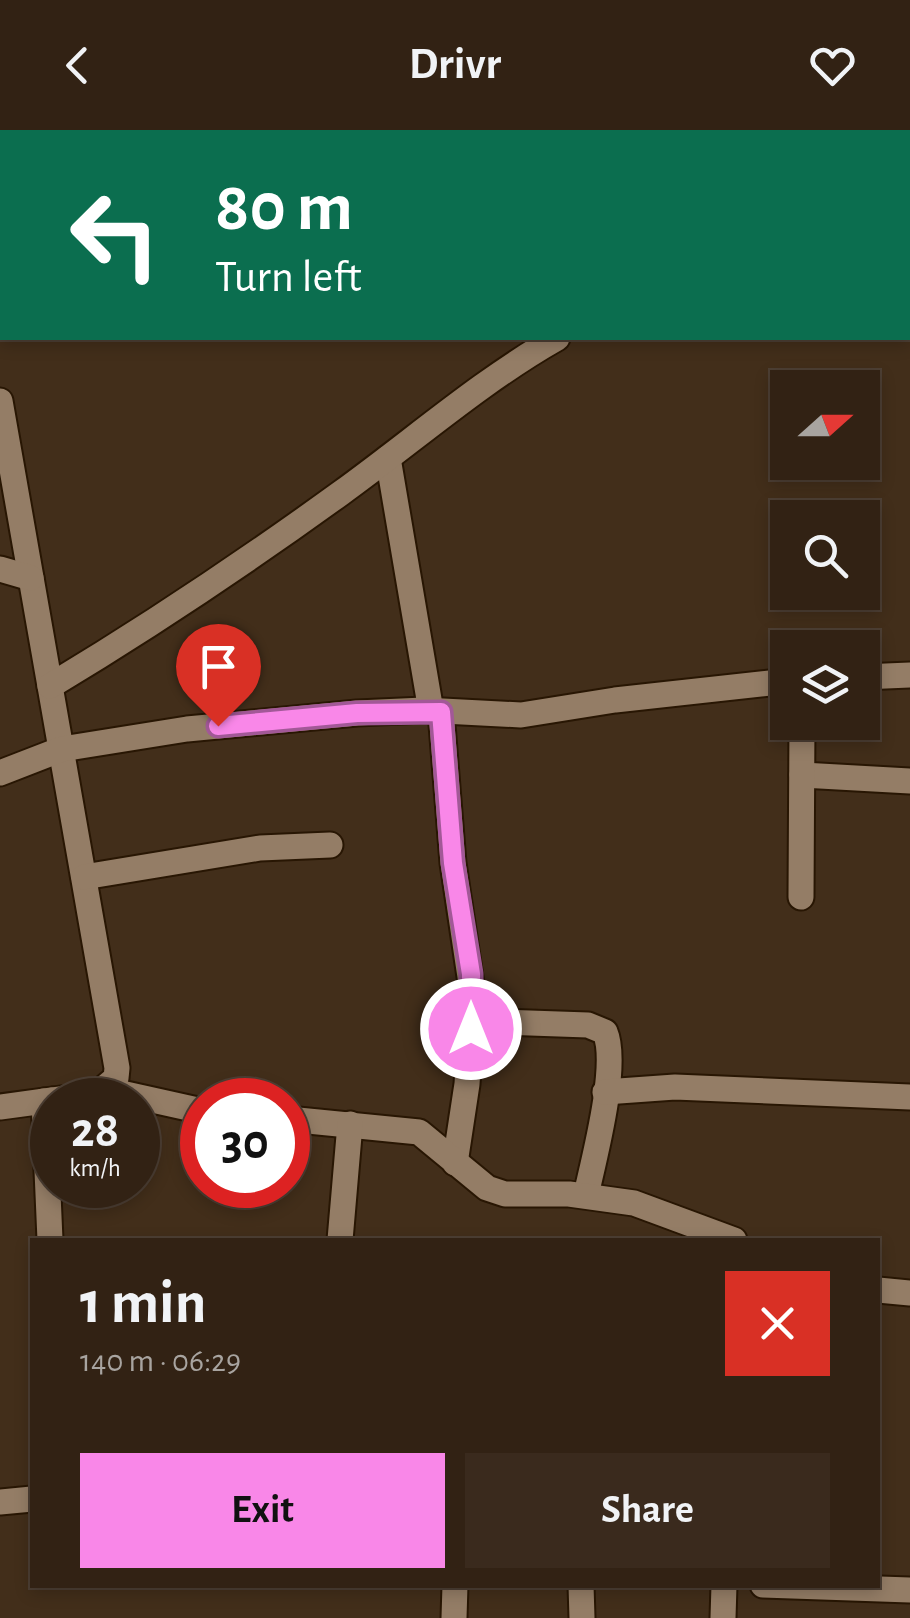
<!DOCTYPE html>
<meta charset="utf-8">
<style>
:root{--surface:#322214;--page:#3a2a1d;--text:#f1f3f6;--muted:#a8a4a0;--line:#4d3f34;--accent:#f987e8}
body{margin:0;font-family:"Alegreya Sans",sans-serif;background:var(--page);color:var(--text);height:100vh;display:flex;flex-direction:column;font-size:38px;white-space:nowrap}
*{box-sizing:border-box;margin:0}
p{font-size:32px;color:var(--muted)}
.icon{flex:none;width:55px;height:55px;fill:none;stroke:currentColor;stroke-width:2;stroke-linecap:round;stroke-linejoin:round}
.map{position:relative;flex:1;overflow:hidden}
.panel{position:absolute;left:30px;top:1108px;width:850px;height:350px;display:flex;flex-direction:column;background:var(--surface);border-radius:0px;box-shadow:0 5px 15px #0003,0 0 0 2px var(--line)}
.panel>*{flex:none}
.hud{position:absolute;left:0px;top:0px;width:910px;height:210px;box-shadow:0 5px 15px #0003,0 0 0 2px var(--line);background:#0b6e4f;color:#fff;overflow:hidden}
.needle{width:65px;rotate:69deg}
.buttons{position:absolute;left:770px;top:240px;display:grid;gap:20px}
.buttons a{display:grid;place-items:center;width:110px;height:110px;border-radius:0px;background:var(--surface);box-shadow:0 5px 15px #0003,0 0 0 2px var(--line);font-size:50px}
.speed{position:absolute;left:30px;top:948px;display:flex;gap:20px;font-size:50px;font-weight:700;text-align:center}
.speed>*{display:grid;place-content:center;width:130px;height:130px;border-radius:50%;background:var(--surface);box-shadow:0 5px 15px #0003,0 0 0 2px var(--line);line-height:1}
.speed small{font-size:25px;font-weight:400}
.speed .limit{border:15px solid #d22;background:#fff;color:#111}
.pin{position:absolute;display:grid;place-items:center;width:85px;height:85px;color:#fff;margin:-102px -42px;border-radius:50% 50% 50% 0;rotate:-45deg;box-shadow:0 0 10px #0007}
.pin .icon{rotate:45deg}
.me{position:absolute;width:110px;margin:-55px;rotate:0deg;stroke-linejoin:round;filter:drop-shadow(0 0 8px #0008)}
.turn{display:flex;align-items:center;gap:35px;height:210px;padding:0 50px;font-size:45px}
.turn .icon{width:130px;height:130px;stroke-width:2.5}
.turn b{display:block;font-size:70px;line-height:85px}
.round{display:grid;place-items:center;flex:none;width:105px;height:105px;border-radius:0px;background:var(--page)}
.summary{display:flex;align-items:center;justify-content:space-between;height:170px;padding:0 50px}
h1{font-size:60px;font-weight:700;line-height:75px}
.action{display:flex;gap:20px;margin-top:auto;padding:20px 50px}
.action a{flex:1;height:115px;border-radius:0px;background:var(--accent);color:#111;font-size:40px;font-weight:700;line-height:115px;text-align:center}
.action a+a{background:var(--page);color:var(--text)}
header{display:flex;justify-content:space-between;align-items:center;height:130px;padding:0 50px;background:var(--surface);font-size:45px;font-weight:700}
.map>svg:first-child{display:block}
.lines{fill:none;stroke-linecap:round;stroke-linejoin:round}
.minor-casing{stroke:#281603;stroke-width:29}
.minor{stroke:#947d66;stroke-width:25}
.route-casing{stroke:#a25897;stroke-width:25}
.route{stroke:#f987e8;stroke-width:18}
</style>
<header><svg class="icon" aria-label="back" viewBox="0 0 24 24"><path d="M15 5l-7 7 7 7"/></svg>Drivr<svg class="icon" aria-label="heart" viewBox="0 0 24 24"><path d="M12 20l-8-8c-3-5 5-10 8-4 3-6 11-1 8 4z"/></svg></header>
<div class="map">
<svg width="910" height="1488" viewBox="0 0 910 1488">
<rect width="100%" height="100%" fill="#422e1a"/>
<g class="lines">
<defs>
<g id="minor">
<path d="M447,0V2"/>
<path d="M901,0V2"/>
<path d="M908,76H910"/>
<path d="M908,154L910,175"/>
<path d="M0,189H2"/>
<path d="M0,271L117,938L116,948L103,959L82,966L53,970"/>
<path d="M388,328L431,581"/>
<path d="M0,439L31,448"/>
<path d="M862,547L910,545"/>
<path d="M50,556C150,496 247,431 341,363C413,311 481,251 557,208"/>
<path d="M441,582L453,733L473,867L467,954L455,1033"/>
<path d="M0,643L62,619L187,599L357,583L424,580L521,585L615,570L788,551"/>
<path d="M802,645L910,651"/>
<path d="M84,747L260,718L330,715"/>
<path d="M801,767L802,592"/>
<path d="M472,891L588,895L605,902C619,935 594,1029 586,1065"/>
<path d="M103,959L202,981"/>
<path d="M605,962L675,957L910,967"/>
<path d="M44,971L50,1110"/>
<path d="M0,977L52,970"/>
<path d="M288,989L419,1002L487,1058L505,1064H569L634,1073L734,1110"/>
<path d="M340,1110L350,994"/>
<path d="M878,1160L910,1163"/>
<path d="M0,1372L32,1369"/>
<path d="M581,1455L582,1488"/>
<path d="M763,1455L910,1460"/>
<path d="M454,1488L455,1455"/>
<path d="M723,1488L724,1455"/>
</g>
</defs>
<use href="#minor" class="minor-casing"/>
<use href="#minor" class="minor"/>
</g>
<g class="lines">
<defs>
<path id="route" d="M218,596L357,583L441,582L453,733L471,844V899"/>
</defs>
<use href="#route" class="route-casing"/>
<use href="#route" class="route"/>
</g>
</svg>
<div class="buttons">
<a><svg class="needle" viewBox="-14 -14 28 28"><path d="M0-13l5 13h-10z" fill="#e53935"/><path d="M0 13l5-13h-10z" fill="#a8a4a0"/></svg></a>
<a><svg class="icon" aria-label="search" viewBox="0 0 24 24"><circle cx="10" cy="10" r="6"/><path d="M15 15l6 6"/></svg></a>
<a><svg class="icon" aria-label="layers" viewBox="0 0 24 24"><path d="M12 4l9 5-9 5-9-5zM3 14l9 5 9-5"/></svg></a>
</div>
<div class="speed"><div>28<small>km/h</small></div><div class="limit">30</div></div>
<div class="pin" style="left:218px;top:596px;background:#d93025"><svg class="icon" aria-label="arrive" viewBox="0 0 24 24"><path d="M6 21V4h12l-3 4 3 4H6"/></svg></div>
<svg class="me" style="left:471px;top:899px" viewBox="-20 -20 40 40"><circle r="17" fill="#f987e8" stroke="#fff" stroke-width="3"/><path d="M0-11L8 9 0 5-8 9z" fill="#fff"/></svg>
<div class="hud">
<div class="turn"><svg class="icon" aria-label="left" viewBox="0 0 24 24"><path d="M17 20v-9H6M10 6l-5 5 5 5"/></svg><div><b>80 m</b>Turn left</div></div>
</div>
<section class="panel">
<div class="summary"><div><h1>1 min</h1><p>140 m · 06:29</p></div><a class="round" style="background:#d93025;color:#fff"><svg class="icon" aria-label="close" viewBox="0 0 24 24"><path d="M6 6l12 12M18 6L6 18"/></svg></a></div>
<div class="action"><a>Exit</a><a>Share</a></div>
</section>
</div>
